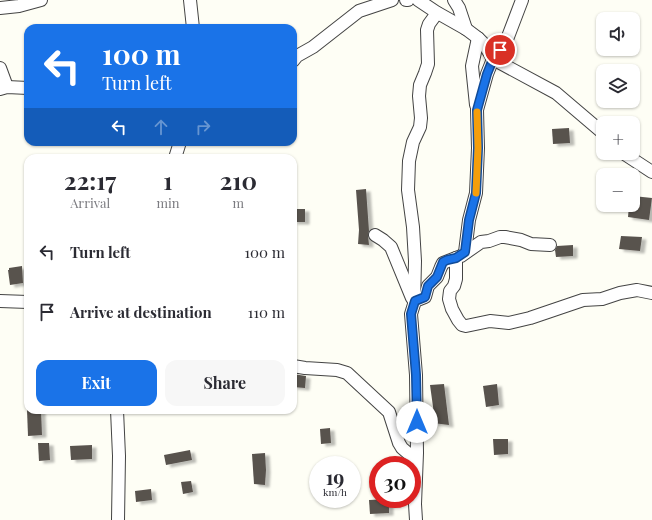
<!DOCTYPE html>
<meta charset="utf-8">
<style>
:root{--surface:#fff;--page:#f7f7f7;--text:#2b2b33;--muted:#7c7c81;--accent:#1a73e8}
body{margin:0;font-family:"Playfair Display",serif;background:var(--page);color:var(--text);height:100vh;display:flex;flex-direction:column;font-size:15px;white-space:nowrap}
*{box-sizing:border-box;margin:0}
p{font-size:13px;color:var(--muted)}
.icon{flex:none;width:22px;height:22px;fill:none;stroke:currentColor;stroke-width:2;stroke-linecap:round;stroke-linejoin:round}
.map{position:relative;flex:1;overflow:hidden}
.panel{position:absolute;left:24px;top:154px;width:273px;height:260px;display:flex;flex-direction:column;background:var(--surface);border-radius:12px;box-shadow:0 1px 3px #0004}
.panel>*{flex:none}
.hud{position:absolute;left:24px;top:24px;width:273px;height:122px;border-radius:12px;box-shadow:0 1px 3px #0004;background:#1a73e8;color:#fff;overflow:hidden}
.fabs{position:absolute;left:596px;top:12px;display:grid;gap:8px}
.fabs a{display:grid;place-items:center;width:44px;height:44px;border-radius:8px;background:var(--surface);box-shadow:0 1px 3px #0004;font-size:20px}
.speed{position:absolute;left:309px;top:456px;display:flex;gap:8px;font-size:20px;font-weight:700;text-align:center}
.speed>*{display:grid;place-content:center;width:52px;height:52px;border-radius:50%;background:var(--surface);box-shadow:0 1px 3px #0004;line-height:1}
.speed small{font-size:10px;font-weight:400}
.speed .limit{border:6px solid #d22;background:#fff;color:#111}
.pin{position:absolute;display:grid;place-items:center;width:34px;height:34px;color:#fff;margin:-17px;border:2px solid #fff;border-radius:50%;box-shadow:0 1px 4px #0007}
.me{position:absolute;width:44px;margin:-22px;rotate:0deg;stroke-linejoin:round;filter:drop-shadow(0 0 3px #0008)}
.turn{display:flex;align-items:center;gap:14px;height:84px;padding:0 12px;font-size:18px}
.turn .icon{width:52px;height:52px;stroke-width:2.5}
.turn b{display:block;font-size:28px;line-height:34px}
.lanes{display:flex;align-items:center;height:38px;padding:0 12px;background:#0003;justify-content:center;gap:20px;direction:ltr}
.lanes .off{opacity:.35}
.eta{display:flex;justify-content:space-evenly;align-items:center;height:68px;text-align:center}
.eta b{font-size:24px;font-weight:700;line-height:28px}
.cta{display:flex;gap:8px;margin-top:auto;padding:8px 12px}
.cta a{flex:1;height:46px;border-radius:12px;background:var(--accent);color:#fff;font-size:16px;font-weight:700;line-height:46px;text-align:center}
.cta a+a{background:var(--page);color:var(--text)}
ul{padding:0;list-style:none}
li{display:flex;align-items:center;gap:12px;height:60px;padding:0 12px}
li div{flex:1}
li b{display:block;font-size:15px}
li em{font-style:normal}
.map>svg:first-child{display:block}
.building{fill:#59534e;filter:url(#shadow)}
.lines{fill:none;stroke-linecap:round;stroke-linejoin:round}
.street-casing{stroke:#444;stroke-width:14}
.street{stroke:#fff;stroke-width:12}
.route-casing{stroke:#114b97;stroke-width:10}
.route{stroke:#1a73e8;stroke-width:7}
.slow{stroke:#f59e0b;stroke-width:7}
</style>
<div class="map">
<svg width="652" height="520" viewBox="0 0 652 520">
<defs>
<filter id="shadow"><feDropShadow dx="4.5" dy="2.5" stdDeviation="1" flood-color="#0004"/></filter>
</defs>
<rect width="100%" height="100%" fill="#fefef5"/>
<g class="building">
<path d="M569,128L570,143L553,144L552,129Z"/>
<path d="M366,189L369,231L368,235L369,245L358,244L359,230L356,190Z"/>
<path d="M633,196L652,198L649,220L628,217L629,205H633Z"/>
<rect x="293" y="209" width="12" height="13"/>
<path d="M621,236L642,237L640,251L619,249Z"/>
<path d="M573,245V256L556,257L555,250L557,246Z"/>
<path d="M22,266L23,283L10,285L8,270H9V268Z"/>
<path d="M293,374L306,376L305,388L293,387Z"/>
<path d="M444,384L449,425L433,423L434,414L430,385Z"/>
<path d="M497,384L499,405L486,407L483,386Z"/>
<path d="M27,410H41L42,435L28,436Z"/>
<path d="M330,428L331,443L321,444L320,429Z"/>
<path d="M493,439H508V454L494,455Z"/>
<path d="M38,443H49L50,460L39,461Z"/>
<path d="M92,445V459L71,460L70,446Z"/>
<path d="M190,450L192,460L166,465L164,455Z"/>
<path d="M265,453L266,470L265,485L254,484L252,454Z"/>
<path d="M191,481L193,492L183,494L181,482Z"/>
<path d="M151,489L152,500L136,502L135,491Z"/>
<path d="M389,499V513L370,514L369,500Z"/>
</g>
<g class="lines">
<defs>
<g id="street">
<path d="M190,0L193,28"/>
<path d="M406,0H408"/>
<path d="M418,0L436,12L466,29L478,38L484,44L493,59L556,93L603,133"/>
<path d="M454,0L459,8L466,29"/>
<path d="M0,8L19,6L41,0"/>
<path d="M293,61L297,56L313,47L359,11L392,0"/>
<path d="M0,68L7,87"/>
<path d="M0,89L7,87L28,88"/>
<path d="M476,105L472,66L478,38"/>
<path d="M623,153L652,172"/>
<path d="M175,158L180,142"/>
<path d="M375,235L383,240L391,247L412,298"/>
<path d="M465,252L469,220L476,193L478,148L477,110L487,74L493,59L506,42L522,0"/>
<path d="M456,258V279L454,286L450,291L449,299L452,309L458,320L462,325L466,326L490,321L509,323L530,318L583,300L602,299L620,293L637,290L652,293"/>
<path d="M0,301L28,302"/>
<path d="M414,303L415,261L413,227L408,190L409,161L413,142L420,127L421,118L419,96L420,85L425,73L428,64L427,30L429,24L437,13"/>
<path d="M293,366L305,368L337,370L347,373L389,412L399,443L402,448L416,460"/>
<path d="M117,410L119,456L118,520"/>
<path d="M416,520L415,504L417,453L416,375L411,314L415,301L425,297L428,286L437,277L441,267L443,263L461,256L481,242L489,241L500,237H505L521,240L531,244L550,245"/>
</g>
</defs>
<use href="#street" class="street-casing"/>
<use href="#street" class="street"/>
</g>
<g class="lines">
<defs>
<path id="route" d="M417,422L416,375L411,314L415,301L425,297L428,286L437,277L443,262L447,260L456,258L465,252L469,220L476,193L478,148L477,110L487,74L493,59L500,50"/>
</defs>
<use href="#route" class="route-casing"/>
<use href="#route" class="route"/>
<path class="slow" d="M476,193L478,148L477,112"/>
</g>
</svg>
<div class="fabs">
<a><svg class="icon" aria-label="sound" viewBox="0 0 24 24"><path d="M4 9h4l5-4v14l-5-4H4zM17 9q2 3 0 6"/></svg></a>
<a><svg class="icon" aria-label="layers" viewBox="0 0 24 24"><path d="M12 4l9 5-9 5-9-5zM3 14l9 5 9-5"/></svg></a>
<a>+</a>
<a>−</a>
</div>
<div class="speed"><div>19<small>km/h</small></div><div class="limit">30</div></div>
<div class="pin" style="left:500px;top:50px;background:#d93025"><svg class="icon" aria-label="arrive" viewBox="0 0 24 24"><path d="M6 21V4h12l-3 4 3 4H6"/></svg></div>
<svg class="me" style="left:417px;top:422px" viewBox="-20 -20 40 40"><circle r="19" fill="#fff"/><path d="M0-13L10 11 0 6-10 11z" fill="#1a73e8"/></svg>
<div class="hud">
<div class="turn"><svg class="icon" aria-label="left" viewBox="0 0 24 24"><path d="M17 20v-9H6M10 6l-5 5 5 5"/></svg><div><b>100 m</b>Turn left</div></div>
<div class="lanes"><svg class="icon" aria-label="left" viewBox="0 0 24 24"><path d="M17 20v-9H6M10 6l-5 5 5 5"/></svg><svg class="icon off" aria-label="ahead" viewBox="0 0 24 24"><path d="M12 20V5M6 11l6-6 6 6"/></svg><svg class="icon off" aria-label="right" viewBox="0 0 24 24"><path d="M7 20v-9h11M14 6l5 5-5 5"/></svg></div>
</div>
<section class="panel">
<div class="eta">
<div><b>22:17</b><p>Arrival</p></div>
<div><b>1</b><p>min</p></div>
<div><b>210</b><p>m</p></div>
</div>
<ul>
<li><svg class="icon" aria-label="left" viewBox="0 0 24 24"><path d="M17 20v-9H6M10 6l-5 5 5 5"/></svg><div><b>Turn left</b></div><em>100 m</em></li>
<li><svg class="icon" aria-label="arrive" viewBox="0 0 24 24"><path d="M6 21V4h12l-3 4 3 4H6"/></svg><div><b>Arrive at destination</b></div><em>110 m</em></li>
</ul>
<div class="cta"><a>Exit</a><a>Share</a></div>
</section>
</div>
